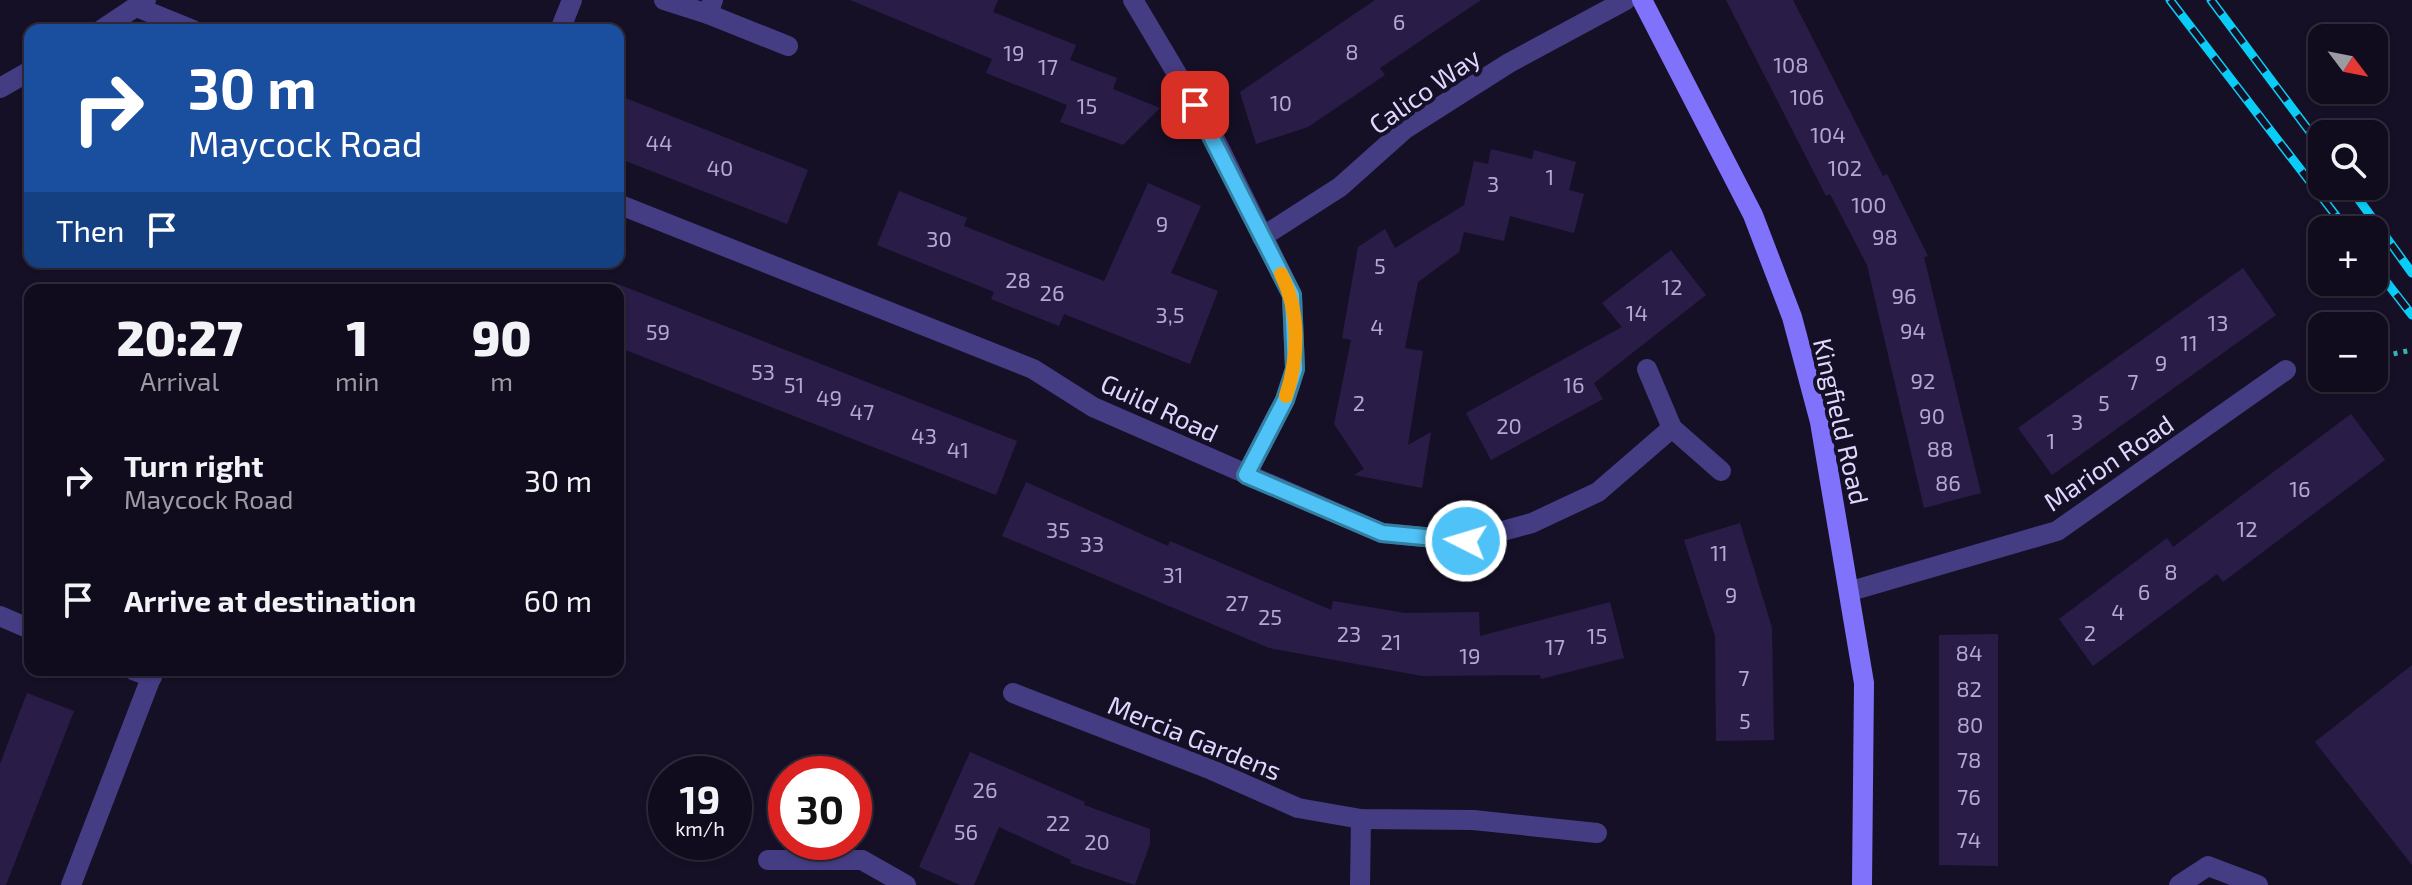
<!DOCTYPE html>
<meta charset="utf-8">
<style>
:root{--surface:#100c1d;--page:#1e1a2a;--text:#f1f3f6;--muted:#9c9ba4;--line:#302c3b}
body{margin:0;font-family:"Exo 2",sans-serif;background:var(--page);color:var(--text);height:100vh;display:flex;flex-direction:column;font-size:30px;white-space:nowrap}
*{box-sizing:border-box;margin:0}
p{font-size:26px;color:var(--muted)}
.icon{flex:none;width:44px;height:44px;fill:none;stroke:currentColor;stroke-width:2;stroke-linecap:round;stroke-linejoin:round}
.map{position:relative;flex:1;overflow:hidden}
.details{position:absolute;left:24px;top:284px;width:600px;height:392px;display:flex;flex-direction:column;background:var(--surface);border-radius:16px;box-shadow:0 2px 6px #0004,0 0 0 2px var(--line)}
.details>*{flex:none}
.guide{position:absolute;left:24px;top:24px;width:600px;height:244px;border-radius:16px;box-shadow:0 2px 6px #0004,0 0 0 2px var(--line);background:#1a4fa0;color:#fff;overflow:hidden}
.needle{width:52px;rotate:122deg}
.fabs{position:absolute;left:2308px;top:24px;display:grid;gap:16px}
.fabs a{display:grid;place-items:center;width:80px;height:80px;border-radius:16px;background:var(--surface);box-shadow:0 2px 6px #0004,0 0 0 2px var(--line);font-size:40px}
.speed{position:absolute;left:648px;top:756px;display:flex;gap:16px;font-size:40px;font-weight:700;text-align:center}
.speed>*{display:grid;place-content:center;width:104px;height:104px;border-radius:50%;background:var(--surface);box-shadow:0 2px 6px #0004,0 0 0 2px var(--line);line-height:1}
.speed small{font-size:20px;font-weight:400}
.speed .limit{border:12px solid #d22;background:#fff;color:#111}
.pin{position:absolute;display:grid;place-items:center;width:68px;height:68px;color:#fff;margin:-34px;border-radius:16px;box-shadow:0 4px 12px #0006}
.me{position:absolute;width:88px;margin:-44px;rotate:275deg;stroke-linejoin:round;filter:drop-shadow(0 0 6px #0008)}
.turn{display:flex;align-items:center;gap:28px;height:168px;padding:0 32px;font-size:36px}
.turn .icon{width:104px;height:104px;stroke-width:2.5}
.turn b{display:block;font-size:56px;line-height:68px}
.then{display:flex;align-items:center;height:76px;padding:0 32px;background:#0003;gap:16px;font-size:30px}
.eta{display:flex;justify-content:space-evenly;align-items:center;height:136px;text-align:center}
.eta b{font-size:48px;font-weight:800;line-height:56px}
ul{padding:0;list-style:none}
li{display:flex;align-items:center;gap:24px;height:120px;padding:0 32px}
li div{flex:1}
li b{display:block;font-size:30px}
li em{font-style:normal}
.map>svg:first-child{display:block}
.building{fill:#291d47}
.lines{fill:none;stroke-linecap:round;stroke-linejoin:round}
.path{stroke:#34b3b6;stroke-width:5;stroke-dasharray:4 6;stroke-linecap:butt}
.lane{stroke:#453d84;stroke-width:20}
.street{stroke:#453d84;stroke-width:20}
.secondary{stroke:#8072fb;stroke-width:20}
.rail-casing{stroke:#0acdf7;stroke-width:9}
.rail{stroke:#161027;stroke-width:6;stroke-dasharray:18;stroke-linecap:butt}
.route-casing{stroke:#337fa1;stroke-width:20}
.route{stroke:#4fc3f7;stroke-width:14}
.slow{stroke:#f59e0b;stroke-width:14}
.labels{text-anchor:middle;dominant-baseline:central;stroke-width:8;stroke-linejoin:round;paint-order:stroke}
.number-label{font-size:22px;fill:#b2a8d0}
.street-label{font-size:26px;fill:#dfd7fe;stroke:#161027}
</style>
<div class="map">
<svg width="2412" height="885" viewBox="0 0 2412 885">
<rect width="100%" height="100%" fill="#161027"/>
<g class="building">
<path d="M850,0H998L993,12L1076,45L1070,60L1117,78L1113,89L1160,108L1123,145L1060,122L1067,105L986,73L992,59Z"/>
<path d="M1375,0H1481L1380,68L1385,75L1308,127L1256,144L1240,92Z"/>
<path d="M1726,0H1793L1883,176L1887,174L1928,256L1924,257L1981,493L1924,508L1867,265L1830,194L1826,196Z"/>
<path d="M618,95L808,170L787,224L618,158Z"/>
<path d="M1491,149L1532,159L1534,150L1576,162L1569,190L1584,194L1574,233L1510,216L1504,241L1464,232L1459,252L1418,282L1405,348L1423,351L1408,445L1431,432L1422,488L1354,475L1364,469L1334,424L1351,340L1342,338L1358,247L1385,229L1395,248L1464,205L1474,161L1488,164Z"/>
<path d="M1148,183L1201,206L1171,273L1218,291L1190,364L1064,314L1059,326L991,299L994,292L877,245L899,191L967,218L964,226L1104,281Z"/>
<path d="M1671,250L1706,295L1594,383L1603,399L1491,460L1466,413L1622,327L1602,303Z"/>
<path d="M2243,268L2276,315L2052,475L2018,428Z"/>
<path d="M618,284L1017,441L996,495L618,347Z"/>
<path d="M2351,414L2385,460L2223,582L2217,574L2093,666L2059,619L2167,538L2173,547Z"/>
<path d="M1026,482L1168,546L1170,541L1331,610L1333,601L1405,613L1479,612L1480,636L1610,602L1624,658L1541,679L1540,675L1422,676L1269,648L1002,536Z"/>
<path d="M1740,523L1772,628L1774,740L1716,741L1715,636L1684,540Z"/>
<path d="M1998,634V866L1939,865V635Z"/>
<path d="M2412,665V865L2315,742Z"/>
<path d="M27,693L74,711L6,885H0V764Z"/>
<path d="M970,752L1085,802L1084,805L1150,829V844L1135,885L1070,863L1071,860L999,827L974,885H960L919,867Z"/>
</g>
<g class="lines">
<path class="path" d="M2374,358L2412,350"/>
<g class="lane">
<path d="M664,0L708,14"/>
<path d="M713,0L708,14L788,46"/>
<path d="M560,30L572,0"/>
<path d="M0,616L30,629"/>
<path d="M133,670L152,677"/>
<path d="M1013,693L1212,770"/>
<path d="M1473,820L1597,833"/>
<path d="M768,860H862L906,885"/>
<path d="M71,885L154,670"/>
<path d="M2179,885L2208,866L2258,885"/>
</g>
<g class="street">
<path d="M1133,0L1211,131L1292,295L1295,369L1285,400L1246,475"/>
<path d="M139,8L193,30"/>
<path d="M101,30L146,0"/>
<path d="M0,88L30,71"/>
<path d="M618,204L1033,369L1093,407L1382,533L1466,541L1532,523L1598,492L1672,428L1647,369"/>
<path d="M1262,237L1340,187L1405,129L1509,63L1626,0"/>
<path d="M1672,428L1721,471"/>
<path d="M1851,591L2057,531L2286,370"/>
<path d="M1212,770L1298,808L1361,819L1473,820"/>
<path d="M1360,885L1361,819"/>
</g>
<path class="secondary" d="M1642,0L1753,215L1792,317L1820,422L1864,683L1862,885"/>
<defs>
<g id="rail">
<path d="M2170,0L2347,230"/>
<path d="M2211,0L2322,148"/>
<path d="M2349,186L2412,273"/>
<path d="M2374,266L2412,315"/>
</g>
</defs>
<use href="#rail" class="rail-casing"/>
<use href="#rail" class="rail"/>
</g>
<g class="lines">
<defs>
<path id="route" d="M1195,105L1292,295L1295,369L1285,400L1246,475L1382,533L1466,541"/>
</defs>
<use href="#route" class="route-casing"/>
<use href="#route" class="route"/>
<path class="slow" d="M1281,274C1300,311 1299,357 1286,396"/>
</g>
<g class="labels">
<g class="number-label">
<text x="1399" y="21">6</text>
<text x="1352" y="51">8</text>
<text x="1014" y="52">19</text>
<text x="1791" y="64">108</text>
<text x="1048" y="66">17</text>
<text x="1807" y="96">106</text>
<text x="1281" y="102">10</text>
<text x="1087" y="105">15</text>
<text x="1828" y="134">104</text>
<text x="659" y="142">44</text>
<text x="720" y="167">40</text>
<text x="1845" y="167">102</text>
<text x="1550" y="176">1</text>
<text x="1493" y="183">3</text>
<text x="1869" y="204">100</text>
<text x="1162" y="223">9</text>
<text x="1885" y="236">98</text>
<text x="939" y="238">30</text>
<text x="1380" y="265">5</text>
<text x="1018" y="279">28</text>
<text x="1672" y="286">12</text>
<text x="1052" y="292">26</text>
<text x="1904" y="295">96</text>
<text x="1637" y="312">14</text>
<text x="1170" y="314">3,5</text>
<text x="2218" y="322">13</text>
<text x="1377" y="326">4</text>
<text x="1913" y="330">94</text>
<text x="658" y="331">59</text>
<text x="2189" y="342">11</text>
<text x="2161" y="362">9</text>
<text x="763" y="371">53</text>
<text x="1923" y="380">92</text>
<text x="2133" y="381">7</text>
<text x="794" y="384">51</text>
<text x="1574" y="384">16</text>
<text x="829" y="397">49</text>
<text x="1359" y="402">2</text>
<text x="2104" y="402">5</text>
<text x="862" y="411">47</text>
<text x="1932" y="415">90</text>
<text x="2077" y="421">3</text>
<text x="1509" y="425">20</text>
<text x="924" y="435">43</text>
<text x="2051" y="440">1</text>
<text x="1940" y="448">88</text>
<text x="958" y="449">41</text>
<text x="1948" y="482">86</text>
<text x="2300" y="488">16</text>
<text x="2247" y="528">12</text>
<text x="1058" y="529">35</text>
<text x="1092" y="543">33</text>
<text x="1719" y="552">11</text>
<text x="2171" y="571">8</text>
<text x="1173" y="574">31</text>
<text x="2144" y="591">6</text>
<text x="1731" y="594">9</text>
<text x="1237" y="602">27</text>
<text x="2118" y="611">4</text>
<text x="1270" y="616">25</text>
<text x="2090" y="632">2</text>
<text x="1349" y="633">23</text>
<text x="1597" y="635">15</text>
<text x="1391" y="641">21</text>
<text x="1555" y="646">17</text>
<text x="1969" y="652">84</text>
<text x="1470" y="655">19</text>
<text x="1744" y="677">7</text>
<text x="1969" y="688">82</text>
<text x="1745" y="720">5</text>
<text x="1970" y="724">80</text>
<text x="1969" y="759">78</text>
<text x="985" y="789">26</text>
<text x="1969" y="796">76</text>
<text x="1058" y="822">22</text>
<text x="966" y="831">56</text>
<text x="1969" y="839">74</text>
<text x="1097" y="841">20</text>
</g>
<g class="street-label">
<text transform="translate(1424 90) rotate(-35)">Calico Way</text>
<text transform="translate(1160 407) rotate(25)">Guild Road</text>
<text transform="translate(1842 421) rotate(77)">Kingfield Road</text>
<text transform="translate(2108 462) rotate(-34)">Marion Road</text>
<text transform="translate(1195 737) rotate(22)">Mercia Gardens</text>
</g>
</g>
</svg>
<div class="fabs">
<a><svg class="needle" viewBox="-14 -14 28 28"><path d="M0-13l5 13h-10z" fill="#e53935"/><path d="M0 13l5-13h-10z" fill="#9c9ba4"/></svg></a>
<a><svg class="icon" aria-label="search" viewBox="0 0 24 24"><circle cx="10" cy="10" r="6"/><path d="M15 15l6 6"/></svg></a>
<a>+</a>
<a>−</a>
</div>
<div class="speed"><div>19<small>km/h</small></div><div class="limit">30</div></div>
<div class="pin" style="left:1195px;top:105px;background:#d93025"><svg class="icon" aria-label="arrive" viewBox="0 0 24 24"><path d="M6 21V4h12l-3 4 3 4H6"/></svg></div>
<svg class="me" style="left:1466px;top:541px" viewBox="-20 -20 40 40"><circle r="17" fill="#4fc3f7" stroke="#fff" stroke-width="3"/><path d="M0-11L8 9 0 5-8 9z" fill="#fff"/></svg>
<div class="guide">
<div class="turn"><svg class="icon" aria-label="right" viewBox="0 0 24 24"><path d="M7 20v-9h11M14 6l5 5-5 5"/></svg><div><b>30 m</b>Maycock Road</div></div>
<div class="then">Then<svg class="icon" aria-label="arrive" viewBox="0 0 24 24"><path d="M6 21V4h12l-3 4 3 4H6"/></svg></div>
</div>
<section class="details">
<div class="eta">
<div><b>20:27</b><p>Arrival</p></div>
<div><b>1</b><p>min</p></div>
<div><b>90</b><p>m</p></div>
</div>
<ul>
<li><svg class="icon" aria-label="right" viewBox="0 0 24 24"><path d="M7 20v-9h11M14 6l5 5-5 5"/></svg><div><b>Turn right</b><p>Maycock Road</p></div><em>30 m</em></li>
<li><svg class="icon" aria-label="arrive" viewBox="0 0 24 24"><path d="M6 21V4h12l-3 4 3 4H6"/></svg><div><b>Arrive at destination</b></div><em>60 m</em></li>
</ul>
</section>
</div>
